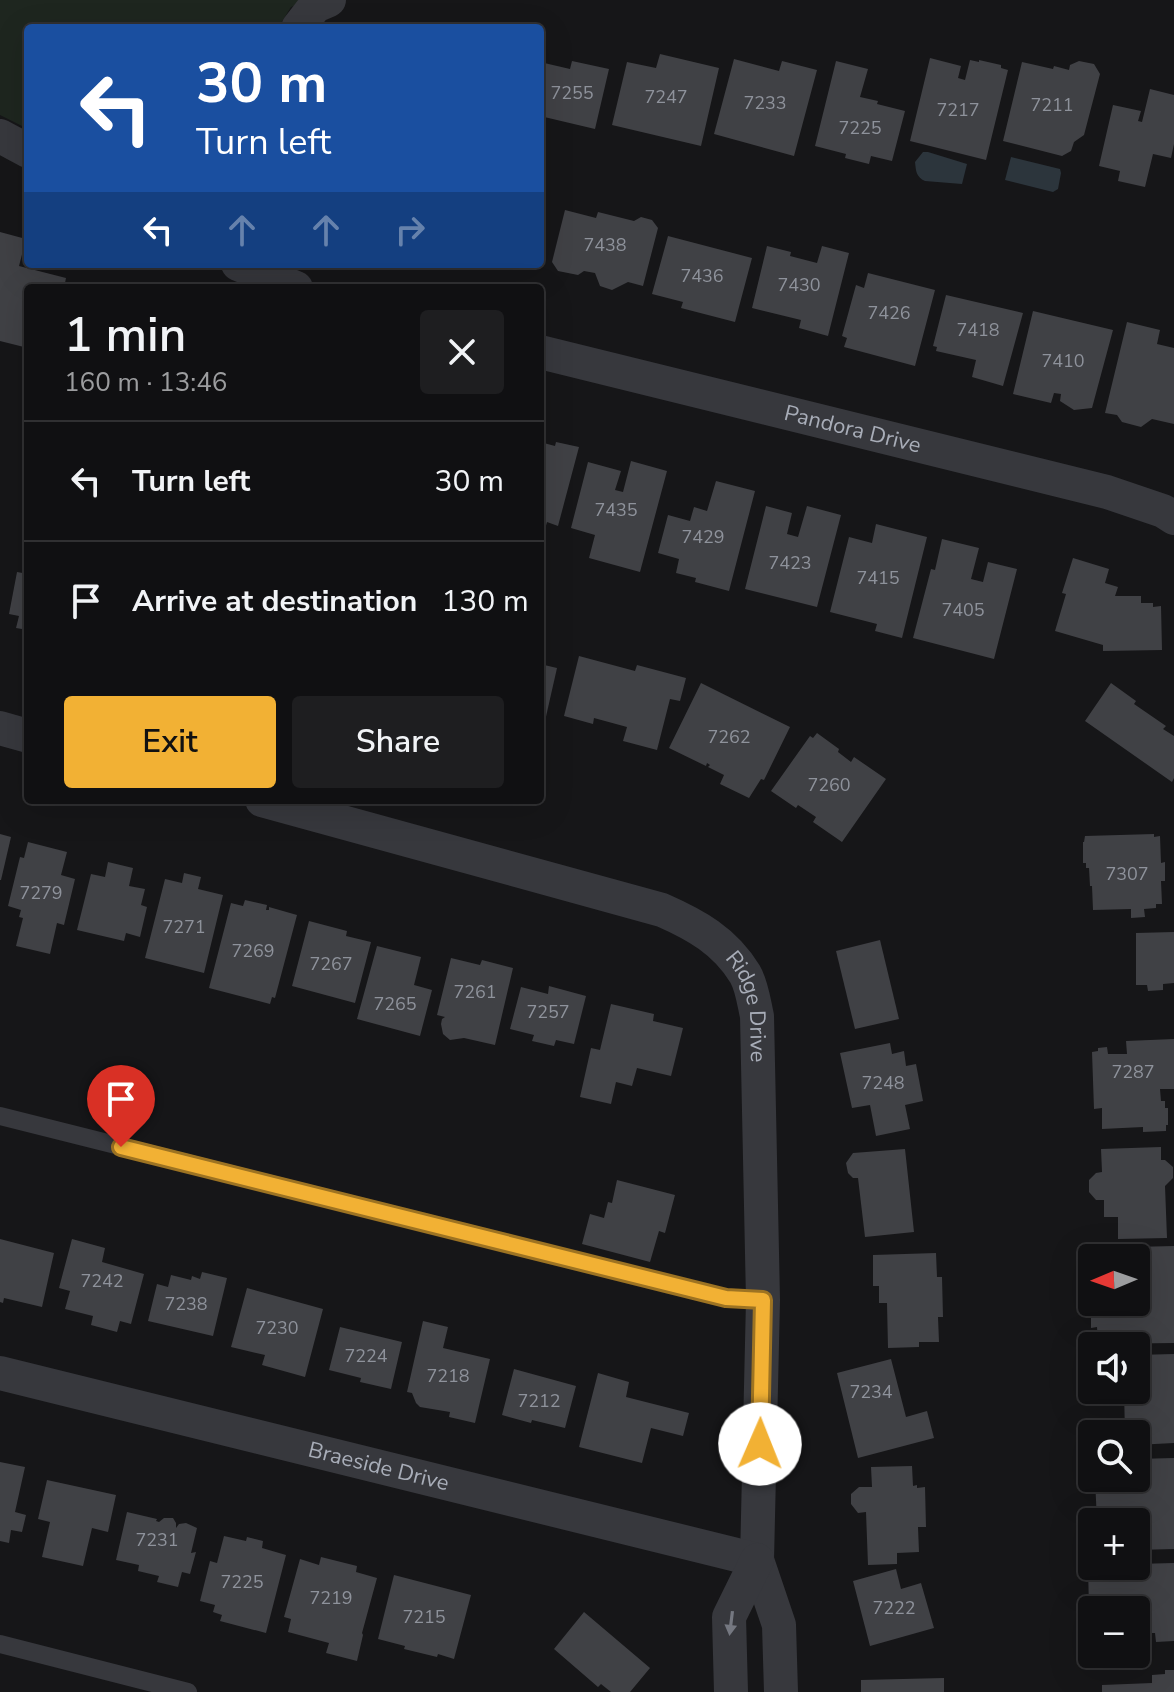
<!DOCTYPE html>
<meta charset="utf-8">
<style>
:root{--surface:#101012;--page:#1e1e20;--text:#f1f3f6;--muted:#9c9d9f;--line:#303032;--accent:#f2b134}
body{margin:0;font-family:"Nunito Sans",sans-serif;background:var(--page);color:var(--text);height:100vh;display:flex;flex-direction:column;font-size:30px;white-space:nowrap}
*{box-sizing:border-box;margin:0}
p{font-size:26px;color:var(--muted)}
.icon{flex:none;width:44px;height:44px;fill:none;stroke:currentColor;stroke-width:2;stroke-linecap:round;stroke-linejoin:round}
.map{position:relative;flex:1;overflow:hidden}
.drawer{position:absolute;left:24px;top:284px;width:520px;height:520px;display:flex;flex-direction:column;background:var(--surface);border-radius:8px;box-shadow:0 8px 32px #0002,0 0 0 2px var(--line)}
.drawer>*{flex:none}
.hud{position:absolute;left:24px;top:24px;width:520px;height:244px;border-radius:8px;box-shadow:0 8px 32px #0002,0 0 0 2px var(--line);background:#1a4fa0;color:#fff;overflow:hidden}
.needle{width:52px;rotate:268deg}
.buttons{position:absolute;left:1078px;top:1244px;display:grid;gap:16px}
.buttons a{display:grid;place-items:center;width:72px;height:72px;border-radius:8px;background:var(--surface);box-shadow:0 8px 32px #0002,0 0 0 2px var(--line);font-size:40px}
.pin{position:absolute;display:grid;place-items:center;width:68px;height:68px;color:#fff;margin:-82px -34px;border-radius:50% 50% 50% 0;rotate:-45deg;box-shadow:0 0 8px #0007}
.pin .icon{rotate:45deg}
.me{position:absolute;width:88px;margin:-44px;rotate:1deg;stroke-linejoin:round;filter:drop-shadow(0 0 6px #0008)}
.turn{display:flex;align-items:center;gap:28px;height:168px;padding:0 40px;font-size:36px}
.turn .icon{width:104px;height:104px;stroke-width:2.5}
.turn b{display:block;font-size:56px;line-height:68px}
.lanes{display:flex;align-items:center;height:76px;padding:0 40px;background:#0003;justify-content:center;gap:40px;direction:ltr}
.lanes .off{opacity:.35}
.round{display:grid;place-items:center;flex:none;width:84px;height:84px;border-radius:8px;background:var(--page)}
.head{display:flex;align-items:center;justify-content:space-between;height:136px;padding:0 40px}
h1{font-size:48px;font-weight:600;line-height:60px}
.button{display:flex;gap:16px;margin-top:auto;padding:16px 40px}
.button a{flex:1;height:92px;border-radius:8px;background:var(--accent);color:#111;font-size:32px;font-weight:600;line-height:92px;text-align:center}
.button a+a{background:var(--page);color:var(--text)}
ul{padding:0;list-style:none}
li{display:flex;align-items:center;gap:24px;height:120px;padding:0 40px;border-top:2px solid var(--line)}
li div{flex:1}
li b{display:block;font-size:30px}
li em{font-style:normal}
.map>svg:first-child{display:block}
.green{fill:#1e261f}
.water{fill:#2c353c}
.building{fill:#404145}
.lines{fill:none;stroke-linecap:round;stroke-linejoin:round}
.service{stroke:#37383d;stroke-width:18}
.minor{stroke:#37383d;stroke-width:34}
.oneway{fill:#757881}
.route-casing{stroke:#9d7322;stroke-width:20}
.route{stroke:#f2b134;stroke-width:14}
.labels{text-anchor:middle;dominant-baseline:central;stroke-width:8;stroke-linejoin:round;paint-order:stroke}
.number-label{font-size:18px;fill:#8e929b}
.street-label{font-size:22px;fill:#a8adb8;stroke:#111113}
</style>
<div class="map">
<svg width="1174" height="1692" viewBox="0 0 1174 1692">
<rect width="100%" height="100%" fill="#161618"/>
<path class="green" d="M0,0H315L291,7L278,28H28V129L0,115Z"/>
<g class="water">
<path d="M923,152H928L967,164L962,184L925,181C916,177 916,171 915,162Z"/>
<path d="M1011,157L1060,169L1061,173L1058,189L1053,192L1005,180Z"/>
</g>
<g class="building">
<path d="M660,54L719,68L701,146L612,125L627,62L656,68Z"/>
<path d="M930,58L961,66L958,78L965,80L970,60L979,62V60L1001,65V68L1008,70L986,160L910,141Z"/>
<path d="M734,59L779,71L782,61L817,70L794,156L714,134Z"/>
<path d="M572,61L609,69L595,129L540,116V62L570,69Z"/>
<path d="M836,61L868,69L860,97L878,101L877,104L905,111L892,161L871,156L869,164L845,158L846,154L815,146Z"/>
<path d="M1079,61L1094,64L1100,74L1084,135L1074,142L1071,151L1062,156L1003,141L1022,62L1053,69L1054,66L1069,70L1070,65Z"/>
<path d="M1150,89L1174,95V144L1171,158L1153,154L1145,187L1118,181L1120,171L1099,166L1113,105L1141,111L1138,121L1142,122Z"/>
<path d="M565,210L596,218L598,212L634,221L641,217L652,220L658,228L643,286L628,282L612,290L600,286L595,273L584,271L578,275L558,271L552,262Z"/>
<path d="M0,232L26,239L19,266L66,278L64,288H28V348L0,341Z"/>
<path d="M668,236L752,258L735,322L681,308L683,302L652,294Z"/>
<path d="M767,246L791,252L790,256L817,263L822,246L849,253L828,336L799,328L801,320L752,308Z"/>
<path d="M868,273L935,290L915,366L844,347L847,338L842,336L856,285L864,288Z"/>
<path d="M946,295L1023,313L1003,386L972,377L976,360L936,351L937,347L933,346Z"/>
<path d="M1033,311L1113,330L1092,408L1074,410L1060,401L1061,394L1054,393L1051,403L1013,394Z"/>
<path d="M1127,322L1160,330L1157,344L1174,348V424L1152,419L1141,427L1122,422L1117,415L1105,413Z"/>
<path d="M540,442L555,446L556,442L579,447L558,526L547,522L544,533L540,531Z"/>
<path d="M631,461L667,471L640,572L589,558L595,535L571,528L588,462L621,471L615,490L623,492Z"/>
<path d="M716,481L755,491L729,591L695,582L696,578L676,573L679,559L658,553L668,515L690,521L694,507L707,511Z"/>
<path d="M766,506L792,513L787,534L798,537L807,506L841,515L817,607L745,589Z"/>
<path d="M876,524L927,537L902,638L875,631L877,624L830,612L849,537L872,543Z"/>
<path d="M942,539L979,548L971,579L983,582L988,562L1017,569L994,659L913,638L931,569L935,570Z"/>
<path d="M1073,558L1109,569L1105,583L1118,587L1115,596H1141V603H1153V607L1161,606L1162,650L1103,651V645L1055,631L1066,594L1062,593Z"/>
<path d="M17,572L28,574V630L16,628L19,616L9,614Z"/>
<path d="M579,656L635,671L637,665L686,678L680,701L670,699L657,750L623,741L627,727L594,718L593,724L564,716Z"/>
<path d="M540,664L557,668L545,721L540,720Z"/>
<path d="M701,683L790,727L764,780L761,779L749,798L720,784L724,775L708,767L710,765L707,763L706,766L669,748Z"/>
<path d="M1111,683L1136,701L1134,704L1166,726L1163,729L1174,736V778L1172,782L1085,721Z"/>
<path d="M817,733L839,749L838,752L851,762L854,757L886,779L842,842L813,822L816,817L798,805L796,808L771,791L810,736L813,738Z"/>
<path d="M0,834L11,837L1,880H0Z"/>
<path d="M1154,834V837L1160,836L1161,863L1165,862V881H1161L1162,904H1156V908L1144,909L1145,917L1131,918V909L1093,910L1092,886H1090L1089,868H1086V863H1083V842H1084L1085,836Z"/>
<path d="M28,842L67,852L61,875L75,879L64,925L57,923L50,954L16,946L23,918L19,917L21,910L8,906L20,857L24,858Z"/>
<path d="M108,862L133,868L129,886L145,889L141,905L147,907L140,937L126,933L124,941L77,930L91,874L105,877Z"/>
<path d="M184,873L201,877L198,889L223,895L204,973L145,958L165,879L182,883Z"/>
<path d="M245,900L267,905L266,910H269V907L297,915L275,998L272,997L270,1004L209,988L231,903L243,906Z"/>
<path d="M309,921L347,931L346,936L371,942L355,1003L292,986Z"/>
<path d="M1174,932V983L1163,984V990L1148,991L1147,985H1136V933Z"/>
<path d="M880,940L899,1019L855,1029L836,951Z"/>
<path d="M377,946L421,957L414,985L432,990L420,1036L357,1019Z"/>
<path d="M451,958L480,965L482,960L513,968L495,1045L464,1038L450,1040L443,1034L441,1024L442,1019L445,1017L437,1015Z"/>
<path d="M549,986L586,996L574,1044L556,1040L554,1046L532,1041L534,1035L510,1029L521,987L548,994Z"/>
<path d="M611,1004L654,1014L653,1021L683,1028L671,1076L637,1068L632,1086L616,1082L611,1104L580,1097L591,1048L600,1050Z"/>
<path d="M1174,1039V1089H1160L1161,1101H1165V1108H1168V1125H1166V1131L1143,1132V1127L1102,1129V1108L1094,1109L1092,1052L1098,1051V1048L1107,1047L1108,1054H1127L1126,1041Z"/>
<path d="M890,1043L892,1054L904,1051L906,1066L916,1064L923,1101L905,1105L910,1129L876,1136L870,1105L852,1108L840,1053Z"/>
<path d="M1161,1147V1160H1165L1173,1167V1178L1165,1186L1167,1238L1118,1239V1217H1104V1200H1096L1089,1192V1180L1096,1173L1102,1172L1101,1149Z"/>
<path d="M905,1149L914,1232L865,1237L858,1178H853L848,1173L846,1163L853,1153Z"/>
<path d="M617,1180L675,1195L665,1233L659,1231L650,1262L582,1244L590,1214L604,1218L608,1202L612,1203Z"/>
<path d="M0,1239L54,1253L42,1307L4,1298L3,1303L0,1302Z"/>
<path d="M72,1239L105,1248L102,1262L144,1274L131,1324L120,1321L117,1332L91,1325L93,1316L65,1309L70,1291L59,1288Z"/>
<path d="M1174,1246V1343L1098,1344L1097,1327L1091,1328V1302H1136V1258H1134V1247Z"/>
<path d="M936,1253L937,1277H942L943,1317H938L939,1342H919V1347L888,1348L887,1303H879V1286H873V1255Z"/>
<path d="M202,1272L227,1278L213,1336L148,1321L157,1284L168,1287L171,1275L191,1280L192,1276L200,1279Z"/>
<path d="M247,1288L323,1309L305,1377L262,1365L265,1355L231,1347Z"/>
<path d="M423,1321L448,1327L443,1348L490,1359L475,1423L449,1417L450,1412L420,1407L416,1403L412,1393L407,1392Z"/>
<path d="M340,1327L402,1342L391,1389L360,1382L361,1378L329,1370Z"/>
<path d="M1174,1354V1443L1136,1445V1434H1125L1124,1390H1136V1355Z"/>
<path d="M891,1359L906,1417L927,1411L934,1438L858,1458L837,1373Z"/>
<path d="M514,1369L576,1386L565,1428L532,1420L531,1423L502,1415Z"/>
<path d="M598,1373L629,1382L626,1397L689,1413L683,1436L651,1428L642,1463L579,1447Z"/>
<path d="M1174,1458V1549L1136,1550V1522H1097L1095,1478H1136V1459Z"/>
<path d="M0,1462L25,1467L15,1512L26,1515L22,1532L11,1530L9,1543L0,1541Z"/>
<path d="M912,1466L913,1486L917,1485V1488L925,1487L926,1527H918L919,1552L897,1553V1564L868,1565L866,1512L858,1513L851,1504V1494L859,1487H872L871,1467Z"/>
<path d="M47,1480L116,1495L108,1532L92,1528L83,1566L42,1557L50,1522L38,1519Z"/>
<path d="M127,1512L157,1519L156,1521L159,1522L164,1518H173L176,1523V1528L179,1524L186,1523L197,1528L191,1553L196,1552L190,1574L182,1572L178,1587L157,1582L159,1576L138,1571L139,1565L116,1560Z"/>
<path d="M224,1536L246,1541L247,1537L263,1541L262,1548L286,1555L266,1633L220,1621L222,1615L213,1612L215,1605L200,1601L210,1561L217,1563Z"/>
<path d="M321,1557L357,1566L356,1572L377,1578L362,1633L363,1635L357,1661L326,1653L329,1643L288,1632L291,1619L284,1617L300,1559L319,1565Z"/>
<path d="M1174,1563V1641L1156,1642L1155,1633H1136V1610H1089L1088,1566H1136V1564Z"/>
<path d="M896,1569L901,1589L921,1583L934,1628L870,1646L853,1581Z"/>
<path d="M394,1575L471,1595L454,1659L438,1654L437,1657L404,1649L405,1646L378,1639Z"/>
<path d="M584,1612L650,1668L630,1692H611L601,1684L598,1687L554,1649Z"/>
<path d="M1165,1670H1174V1692H1102V1685L1152,1683V1675L1165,1674Z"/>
<path d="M944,1678V1692H861V1680Z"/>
</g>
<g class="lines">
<g class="service">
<path d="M0,1116L726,1298L763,1300"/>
<path d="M0,1644L188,1692"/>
</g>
<g class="minor">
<path d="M298,28L315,6L329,0"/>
<path d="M0,136L28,151"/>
<path d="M238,264L296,288"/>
<path id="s1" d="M540,352L1107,492L1163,511L1174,518"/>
<path d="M0,728L28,736"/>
<path id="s2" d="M262,800L662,910C696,925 725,941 745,974C752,986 754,1003 757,1016L763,1300L757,1560L779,1625L781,1692"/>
<path id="s3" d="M0,1373L757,1560"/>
<path d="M731,1692L729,1617L757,1560"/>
</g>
</g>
<defs><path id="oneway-solid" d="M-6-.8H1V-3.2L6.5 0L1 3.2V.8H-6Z" transform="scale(2)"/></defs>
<use class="oneway" href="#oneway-solid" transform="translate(731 1623) rotate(97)"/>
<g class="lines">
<defs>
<path id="route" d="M121,1147L726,1298L763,1300L760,1444"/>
</defs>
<use href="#route" class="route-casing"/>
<use href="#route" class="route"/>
</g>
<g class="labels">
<g class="number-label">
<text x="572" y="93">7255</text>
<text x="666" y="97">7247</text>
<text x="765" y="103">7233</text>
<text x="1052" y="105">7211</text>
<text x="958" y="110">7217</text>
<text x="860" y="128">7225</text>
<text x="605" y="245">7438</text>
<text x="702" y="276">7436</text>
<text x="799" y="285">7430</text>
<text x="889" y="313">7426</text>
<text x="978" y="330">7418</text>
<text x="1063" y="361">7410</text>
<text x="616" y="510">7435</text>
<text x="703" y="537">7429</text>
<text x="790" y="563">7423</text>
<text x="878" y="578">7415</text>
<text x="963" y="610">7405</text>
<text x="729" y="737">7262</text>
<text x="829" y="785">7260</text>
<text x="1127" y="874">7307</text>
<text x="41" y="893">7279</text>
<text x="184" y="927">7271</text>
<text x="253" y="951">7269</text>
<text x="331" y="964">7267</text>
<text x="475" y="992">7261</text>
<text x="395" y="1004">7265</text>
<text x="548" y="1012">7257</text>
<text x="1133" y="1072">7287</text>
<text x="883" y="1083">7248</text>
<text x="102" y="1281">7242</text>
<text x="186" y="1304">7238</text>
<text x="277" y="1328">7230</text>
<text x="366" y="1356">7224</text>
<text x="448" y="1376">7218</text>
<text x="871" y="1392">7234</text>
<text x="539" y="1401">7212</text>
<text x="157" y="1540">7231</text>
<text x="242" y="1582">7225</text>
<text x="331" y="1598">7219</text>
<text x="894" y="1608">7222</text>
<text x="424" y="1617">7215</text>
</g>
<g class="street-label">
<text stroke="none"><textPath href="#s1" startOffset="322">Pandora Drive</textPath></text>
<text stroke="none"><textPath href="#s2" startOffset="554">Ridge Drive</textPath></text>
<text stroke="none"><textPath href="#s3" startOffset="390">Braeside Drive</textPath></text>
</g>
</g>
</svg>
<div class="buttons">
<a><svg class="needle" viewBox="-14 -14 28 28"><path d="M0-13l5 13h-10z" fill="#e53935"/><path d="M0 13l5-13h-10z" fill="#9c9d9f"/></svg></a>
<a><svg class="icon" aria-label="sound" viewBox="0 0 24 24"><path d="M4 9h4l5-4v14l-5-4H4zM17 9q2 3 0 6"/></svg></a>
<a><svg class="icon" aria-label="search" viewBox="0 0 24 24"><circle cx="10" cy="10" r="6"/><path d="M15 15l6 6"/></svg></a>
<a>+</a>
<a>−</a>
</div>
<div class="pin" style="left:121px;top:1147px;background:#d93025"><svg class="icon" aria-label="arrive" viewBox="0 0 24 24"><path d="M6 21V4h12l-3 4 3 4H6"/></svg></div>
<svg class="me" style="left:760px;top:1444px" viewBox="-20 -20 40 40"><circle r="19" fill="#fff"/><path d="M0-13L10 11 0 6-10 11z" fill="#f2b134"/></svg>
<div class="hud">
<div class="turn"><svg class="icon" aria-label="left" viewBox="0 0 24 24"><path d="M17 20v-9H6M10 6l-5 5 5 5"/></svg><div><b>30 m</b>Turn left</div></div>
<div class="lanes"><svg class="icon" aria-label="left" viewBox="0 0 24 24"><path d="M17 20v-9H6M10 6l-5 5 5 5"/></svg><svg class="icon off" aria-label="ahead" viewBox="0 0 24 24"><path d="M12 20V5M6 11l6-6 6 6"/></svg><svg class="icon off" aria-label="ahead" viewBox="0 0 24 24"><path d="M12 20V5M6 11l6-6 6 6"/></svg><svg class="icon off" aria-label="right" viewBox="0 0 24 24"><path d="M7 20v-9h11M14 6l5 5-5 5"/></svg></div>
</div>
<section class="drawer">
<div class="head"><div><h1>1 min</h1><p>160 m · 13:46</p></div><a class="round"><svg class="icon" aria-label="close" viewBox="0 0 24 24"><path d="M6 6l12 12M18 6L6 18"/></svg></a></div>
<ul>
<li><svg class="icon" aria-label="left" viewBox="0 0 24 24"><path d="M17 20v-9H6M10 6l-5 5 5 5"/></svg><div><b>Turn left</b></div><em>30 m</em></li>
<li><svg class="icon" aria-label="arrive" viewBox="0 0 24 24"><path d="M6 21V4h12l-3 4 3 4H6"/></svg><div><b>Arrive at destination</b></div><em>130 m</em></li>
</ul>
<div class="button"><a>Exit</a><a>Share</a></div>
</section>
</div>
